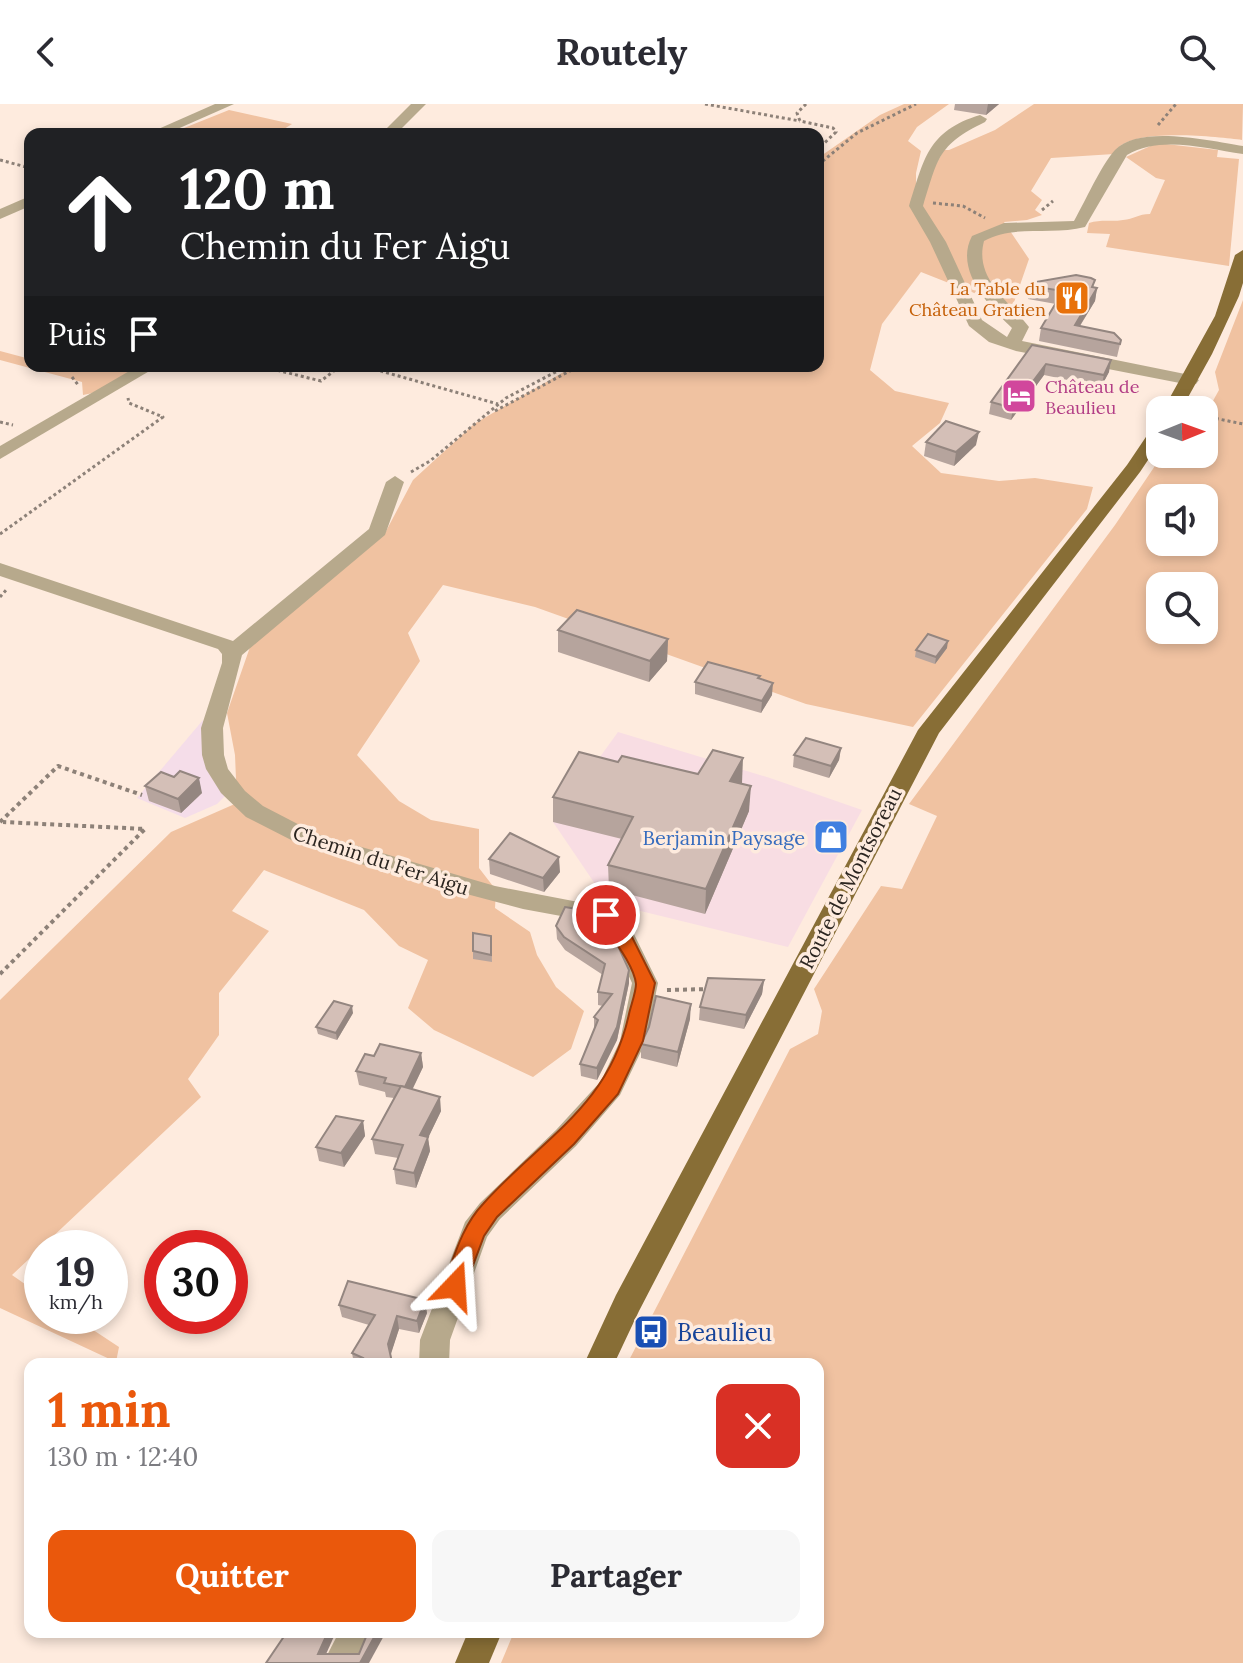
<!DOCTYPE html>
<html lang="fr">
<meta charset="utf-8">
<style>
:root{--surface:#fff;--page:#f7f7f7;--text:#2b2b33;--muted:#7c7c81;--accent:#ea580c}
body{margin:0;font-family:Lora,serif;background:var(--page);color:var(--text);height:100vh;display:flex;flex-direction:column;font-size:30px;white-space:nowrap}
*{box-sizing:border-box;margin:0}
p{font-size:26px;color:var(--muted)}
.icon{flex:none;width:44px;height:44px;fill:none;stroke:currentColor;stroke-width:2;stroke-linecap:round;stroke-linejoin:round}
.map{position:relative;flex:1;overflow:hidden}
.details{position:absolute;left:24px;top:1254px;width:800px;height:280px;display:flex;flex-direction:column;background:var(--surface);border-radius:16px;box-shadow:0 4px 12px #0003}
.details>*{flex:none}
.guide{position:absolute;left:24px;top:24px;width:800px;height:244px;border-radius:16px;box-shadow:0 4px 12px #0003;background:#202124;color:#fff;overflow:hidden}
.needle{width:52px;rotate:89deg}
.fabs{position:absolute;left:1146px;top:292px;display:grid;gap:16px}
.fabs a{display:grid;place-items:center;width:72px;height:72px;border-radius:16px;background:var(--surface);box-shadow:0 4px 12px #0003;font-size:40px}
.speed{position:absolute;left:24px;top:1126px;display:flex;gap:16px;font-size:40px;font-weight:700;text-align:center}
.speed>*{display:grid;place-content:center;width:104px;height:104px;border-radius:50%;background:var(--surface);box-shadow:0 4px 12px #0003;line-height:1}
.speed small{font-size:20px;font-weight:400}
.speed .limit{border:12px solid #d22;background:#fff;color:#111}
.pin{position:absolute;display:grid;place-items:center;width:68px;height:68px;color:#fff;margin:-34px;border:4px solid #fff;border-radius:50%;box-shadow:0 2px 8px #0007}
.me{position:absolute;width:88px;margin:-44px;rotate:20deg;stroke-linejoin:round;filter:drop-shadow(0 0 6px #0008)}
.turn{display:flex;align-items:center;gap:28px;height:168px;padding:0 24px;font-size:36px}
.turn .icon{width:104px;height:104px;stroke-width:2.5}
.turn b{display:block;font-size:56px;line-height:68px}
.then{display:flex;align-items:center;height:76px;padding:0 24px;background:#0003;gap:16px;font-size:30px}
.round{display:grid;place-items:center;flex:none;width:84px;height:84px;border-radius:16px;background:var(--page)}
.summary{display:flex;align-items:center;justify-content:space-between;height:136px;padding:0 24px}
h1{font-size:48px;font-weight:700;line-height:60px;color:var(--accent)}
.button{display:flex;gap:16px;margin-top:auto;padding:16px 24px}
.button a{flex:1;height:92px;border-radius:16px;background:var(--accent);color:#fff;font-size:32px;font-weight:700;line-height:92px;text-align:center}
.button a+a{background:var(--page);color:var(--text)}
header{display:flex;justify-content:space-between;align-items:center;height:104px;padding:0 24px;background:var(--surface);font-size:36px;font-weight:700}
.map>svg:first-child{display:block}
.commercial{fill:#f8dde3}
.industrial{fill:#f5dde9}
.green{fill:#f0c2a1;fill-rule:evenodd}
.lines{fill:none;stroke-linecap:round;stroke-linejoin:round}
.path-far1{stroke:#8d8178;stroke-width:3;stroke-dasharray:3 3;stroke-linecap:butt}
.path{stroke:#8d8178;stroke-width:4;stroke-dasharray:4 4;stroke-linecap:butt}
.minor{fill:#b7a98c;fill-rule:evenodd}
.major{fill:#886e36;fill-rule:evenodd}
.wall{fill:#b6a49d}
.shaded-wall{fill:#948680}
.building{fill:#d4bfb7;stroke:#948680;stroke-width:2}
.route{fill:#ea580c;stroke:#983908;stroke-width:2}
.labels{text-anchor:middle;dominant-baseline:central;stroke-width:7;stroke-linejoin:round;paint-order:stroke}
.far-food-label{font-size:18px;fill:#c56008;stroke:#feebde;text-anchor:end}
.far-hotel-label{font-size:18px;fill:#b23c85;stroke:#feebde;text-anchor:start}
.shop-label{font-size:20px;fill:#366cbe;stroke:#feebde;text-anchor:end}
.street-label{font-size:20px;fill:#2b2520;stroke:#feebde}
.near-transit-label{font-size:24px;fill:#164399;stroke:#feebde;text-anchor:start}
</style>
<header><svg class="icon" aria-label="back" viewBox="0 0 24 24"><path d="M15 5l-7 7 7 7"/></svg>Routely<svg class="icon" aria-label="search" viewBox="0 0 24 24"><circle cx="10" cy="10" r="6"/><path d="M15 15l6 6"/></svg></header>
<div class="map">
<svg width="1243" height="1559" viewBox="0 0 1243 1559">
<rect width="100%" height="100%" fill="#feebde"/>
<path class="commercial" d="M618,628L770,674L862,706L788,843L608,799L553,718Z"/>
<path class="industrial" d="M203,616L205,661L226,691L217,700L185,714L137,694Z"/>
<g class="green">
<path d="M904,0H949L917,23L908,37L921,47L916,69V96L944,46H949L995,26L1034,0H1243L1242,36C1218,33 1124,22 1114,50L1051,54L1031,87L1042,96L1035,106L1042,111L1027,116L1004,118L1029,155L1012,204L921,168L882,220L870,266L895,287L949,299L940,319L912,342L941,369L999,377L1035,374L1093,383L1087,405L913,623L806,600L535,503L443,481L408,529L420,557L357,651L399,697L431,716L479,725V764L496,786L495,804L530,828L537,851L556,883L584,907L571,945L533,973L434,926L408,904L428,856L399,842L364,806L264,766L232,807L269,827L219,889V931L188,975L201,993L12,1171L42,1192V1212H72L119,1243L116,1258L0,1204V896L171,728L237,699L235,651L227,609L250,543L384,431L413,376L474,320L574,262H818V54L880,11Z"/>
<path d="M229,6L292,20L276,30H169Z"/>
<path d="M1157,39L1218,46L1217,53L1239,55L1229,162L1106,143L1110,130L1087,129L1089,119C1101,115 1112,118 1123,116C1134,115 1138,110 1150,110L1165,76L1156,74L1126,53Z"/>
<path d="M1243,196V1559H501L514,1528H818V1260H627L790,945L818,930L822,907L814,885L881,782L902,785L937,712L909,700L1115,421L1161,353L1166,350H1204V313L1219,286L1215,268ZM1160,394H1204V438H1160ZM1160,482H1204V526H1160Z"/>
<path d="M0,247L30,255V262H57L80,268L101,262L134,263C120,276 103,288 83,291L82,278L0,256Z"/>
</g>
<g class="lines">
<g class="path-far1">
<path d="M705,0L800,17"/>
<path d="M806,0L797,9L800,17L833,24L836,28L818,45"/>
<path d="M1158,21L1176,0"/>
<path d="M0,56L30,64"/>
<path d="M818,61L857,29L916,0"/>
<path d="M933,99L963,102L985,114"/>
<path d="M1042,106L1053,97"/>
<path d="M260,262L321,277L340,262"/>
<path d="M363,262L498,300"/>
<path d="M72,273L79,282"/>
<path d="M495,307L579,262"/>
<path d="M1204,312L1243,320"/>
<path d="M0,318L13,321"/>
<path d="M411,368L430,357L506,294L567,262"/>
<path d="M0,430L163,313L129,299L128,294"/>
<path d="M0,493L7,485"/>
</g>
<g class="path">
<path d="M0,718L58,662L142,691"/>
<path d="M0,870L145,725L3,718"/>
<path d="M667,886L710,885"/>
</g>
<g class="minor">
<path d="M215,0H234L166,30H147Z"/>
<path d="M411,0H426L396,30H381Z"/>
<path d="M980,11L987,15L985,18C937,41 938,55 923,102L946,138L982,216L1007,233L1012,224C989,202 954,166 972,132L1004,119L1074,117C1086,96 1100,63 1115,46C1139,20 1212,37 1243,42V50C1206,45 1161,31 1127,51L1085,123C1051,132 1015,120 984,137C974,175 1009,197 1029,223L1022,237L1190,271L1199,276L1196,280L1190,281L1016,247L989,238L969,222L930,138L909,102C924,56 927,27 980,11Z"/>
<path d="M30,92V102L0,115V105Z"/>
<path d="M138,262H158L0,355V342Z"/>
<path d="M395,372L404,378L385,431L242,551L223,624L224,651L228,665L245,687L263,702L317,730L495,782L615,805L630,822L658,879L646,937L620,991L576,1042L500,1115L487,1133L450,1236L449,1260H419L420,1236L465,1118L480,1099L556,1026L601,977L620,937L632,879L611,833L599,819L523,805L406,774L301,741L246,713L221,689L206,665L202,651L201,624L222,559V550L218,545L0,472V459L233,537L369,425L386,378Z"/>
<path d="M339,1528H375L359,1559H323Z"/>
</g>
<g class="major">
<path d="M1243,146V179L1239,192L1212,250L1181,306H1163L1215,212L1235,151Z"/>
<path d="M1160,320V338L1140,368L939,629L639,1207L614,1260H584L616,1191L918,626L1127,361L1154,321Z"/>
<path d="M468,1528H502L489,1559H455Z"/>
</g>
</g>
<g class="wall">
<path d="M955,0H999L986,11L954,6Z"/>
<path d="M1095,176L1093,183L1097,184L1095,197L1080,222L1121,236L1117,253L1039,237L1041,224L1056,200L1028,195L1030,179Z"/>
<path d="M1032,241L1109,268L1101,283L1044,271L1011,316L989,310L991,298Z"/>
<path d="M926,338L976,341L954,362L924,352Z"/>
<path d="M558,526L668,535L667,557L649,578L558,548Z"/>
<path d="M947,544L935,560L915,553L916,546Z"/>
<path d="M760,575L772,591L761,609L695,590V578Z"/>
<path d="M841,644L839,656L829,674L793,663L794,651Z"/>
<path d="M174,673L202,689L181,709L149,697L145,682Z"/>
<path d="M741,680L749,707L705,810L609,785L608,761L622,735L553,718V693Z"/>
<path d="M489,755L560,768L544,788L490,770Z"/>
<path d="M589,818L600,839L629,879L617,936L597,976L581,972L580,960L594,926V913L603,902L598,901V888L603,871L565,846L557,835L556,822Z"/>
<path d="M491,832L492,858L473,855V847Z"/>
<path d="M764,876L762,890L744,925L699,916L700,903Z"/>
<path d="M353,909L337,936L318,930L316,923Z"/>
<path d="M690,915L677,963L641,954V940Z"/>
<path d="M421,949L423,963L412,985L441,1007L428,1034L430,1047L416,1084L396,1080L394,1065L398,1054L375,1050L372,1035L394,994L386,993L385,988L359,981L356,967L374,952Z"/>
<path d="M363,1017L365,1032L344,1063L319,1057L316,1043Z"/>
<path d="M339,1201L427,1209L419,1229L399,1225L390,1251L392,1260H354L352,1249L369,1221L342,1213Z"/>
</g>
<g class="shaded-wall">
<path d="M988,0H999L986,11Z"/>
<path d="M1097,184L1095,197L1074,231L1075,221Z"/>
<path d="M1111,256L1109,268L1101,283L1104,271Z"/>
<path d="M1046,260L1044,271L1011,316L1013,304Z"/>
<path d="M979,328L976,341L954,362L956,348Z"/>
<path d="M668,535L667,557L649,578L650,557Z"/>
<path d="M948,537L947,544L935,560L936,553Z"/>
<path d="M773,579L772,591L761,609L762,597Z"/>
<path d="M841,644L839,656L829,674L831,662Z"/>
<path d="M743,654L742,679L729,702L730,677Z"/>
<path d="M199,674L202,689L181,709L178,695Z"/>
<path d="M751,682L749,707L705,810L706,785Z"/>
<path d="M559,753L560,768L544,788L543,774Z"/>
<path d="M629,866V879L617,936L597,976V964Z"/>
<path d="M764,876L762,890L744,925L746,911Z"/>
<path d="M691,900L690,915L677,963L678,948Z"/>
<path d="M352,902L353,909L337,936L336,929Z"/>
<path d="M421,949L423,963L407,997L405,983Z"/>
<path d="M440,993L441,1007L428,1034L430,1047L416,1084L414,1069L420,1031Z"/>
<path d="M363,1017L365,1032L344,1063L341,1049Z"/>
<path d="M425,1196L427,1209L419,1229L417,1217Z"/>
<path d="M397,1212L399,1225L390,1253L388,1240Z"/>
<path d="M328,1528H336L322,1559L318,1550Z"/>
<path d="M377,1528H386L369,1559H360Z"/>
</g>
<g class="building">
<path d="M1076,171L1091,174L1095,176L1092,183L1097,184L1075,221L1114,229L1121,236L1120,240L1041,224L1063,187L1030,182V179Z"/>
<path d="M1032,241L1111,256L1104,271L1046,260L1013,304L991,298Z"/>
<path d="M946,317L979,328L956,348L926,338Z"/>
<path d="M577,506L668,535L650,557L558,526Z"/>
<path d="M928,530L948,537L936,553L916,546Z"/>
<path d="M708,558L760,572L758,574L773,579L762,597L695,578Z"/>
<path d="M806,634L841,644L831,662L794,651Z"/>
<path d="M713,646L743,654L730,677L751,682L706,785L608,761L633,713L553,693L579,648L618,658L622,652L698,670Z"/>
<path d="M180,667L199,674L178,695L145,682L161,668L174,673Z"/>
<path d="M510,729L559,753L543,774L489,755Z"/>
<path d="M565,803L589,807V818L600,839L614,833L629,866L617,923L597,964L580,960L598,916L594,913L612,890L598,888L605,860L564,833L556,822Z"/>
<path d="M473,829L491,832V851L473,847Z"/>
<path d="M708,874L764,876L746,911L700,903Z"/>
<path d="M656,892L691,900L678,948L641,940L649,923Z"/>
<path d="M334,897L352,902L336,929L316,923Z"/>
<path d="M380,940L421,949L405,983L384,979L386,974L356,967L365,950L374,952Z"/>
<path d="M401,982L440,993L420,1031L428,1033L414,1069L394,1065L403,1041L372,1035Z"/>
<path d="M336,1012L363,1017L341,1049L316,1043Z"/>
<path d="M348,1177L425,1196L417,1217L397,1212L388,1240L392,1258L391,1260H359L363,1254L352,1249L375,1211L339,1201Z"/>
<path d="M287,1528H328L318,1550H359L368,1528H377L360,1559H266Z"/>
</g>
<path class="route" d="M606,805L612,807L627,823L655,879L643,937L618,990L574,1040L497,1113L484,1132L463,1188L455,1191L447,1188L443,1182C454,1153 462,1122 483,1100C542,1034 609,1003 629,910C631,901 636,888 636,880C634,859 607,828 597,811Z"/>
<defs>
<symbol id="restaurant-square" viewBox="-11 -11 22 22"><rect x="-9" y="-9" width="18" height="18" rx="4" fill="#e8710a" stroke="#feebde"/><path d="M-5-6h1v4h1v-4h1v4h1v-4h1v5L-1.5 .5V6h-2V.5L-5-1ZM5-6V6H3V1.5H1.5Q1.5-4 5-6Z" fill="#fff"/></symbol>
<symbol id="hotel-square" viewBox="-11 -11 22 22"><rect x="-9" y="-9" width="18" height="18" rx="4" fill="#d1479c" stroke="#feebde"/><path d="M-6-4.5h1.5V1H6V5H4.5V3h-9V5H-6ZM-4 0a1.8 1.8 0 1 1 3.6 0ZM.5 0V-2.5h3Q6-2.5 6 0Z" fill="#fff"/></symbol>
<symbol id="shop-square" viewBox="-11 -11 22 22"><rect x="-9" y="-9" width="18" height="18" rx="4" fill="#3f7fe0" stroke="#feebde"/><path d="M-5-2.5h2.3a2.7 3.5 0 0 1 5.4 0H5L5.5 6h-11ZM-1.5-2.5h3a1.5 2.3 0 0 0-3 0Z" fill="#fff"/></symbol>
<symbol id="bus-square" viewBox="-11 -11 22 22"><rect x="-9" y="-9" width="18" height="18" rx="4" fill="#1a4fb4" stroke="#feebde"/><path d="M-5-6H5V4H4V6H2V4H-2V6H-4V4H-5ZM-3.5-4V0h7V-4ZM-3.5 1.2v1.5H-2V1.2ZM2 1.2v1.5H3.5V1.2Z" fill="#fff"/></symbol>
</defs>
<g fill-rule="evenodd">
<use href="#restaurant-square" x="1052" y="174" width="40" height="40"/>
<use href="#hotel-square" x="999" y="272" width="40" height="40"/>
<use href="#shop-square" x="811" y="713" width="40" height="40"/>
<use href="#bus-square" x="631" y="1208" width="40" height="40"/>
</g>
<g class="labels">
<g class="far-food-label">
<text x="1046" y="184">La Table du<tspan x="1046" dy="21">Château Gratien</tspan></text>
</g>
<g class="far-hotel-label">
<text x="1045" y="282">Château de<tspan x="1045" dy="21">Beaulieu</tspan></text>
</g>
<g class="shop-label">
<text x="805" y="733">Berjamin Paysage</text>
</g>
<g class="street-label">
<text transform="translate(381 756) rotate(18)">Chemin du Fer Aigu</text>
<text transform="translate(850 774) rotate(-63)">Route de Montsoreau</text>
</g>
<g class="near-transit-label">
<text x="677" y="1228">Beaulieu</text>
</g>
</g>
</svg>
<div class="fabs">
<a><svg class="needle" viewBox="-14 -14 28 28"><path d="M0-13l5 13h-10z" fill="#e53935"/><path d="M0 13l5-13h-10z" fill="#7c7c81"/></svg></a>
<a><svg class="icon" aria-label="sound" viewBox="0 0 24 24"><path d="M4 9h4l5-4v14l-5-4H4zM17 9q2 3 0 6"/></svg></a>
<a><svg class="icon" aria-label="search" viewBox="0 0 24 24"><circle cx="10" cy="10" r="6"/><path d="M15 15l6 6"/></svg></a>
</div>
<div class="speed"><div>19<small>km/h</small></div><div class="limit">30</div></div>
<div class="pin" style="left:606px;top:811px;background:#d93025"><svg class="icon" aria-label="arrive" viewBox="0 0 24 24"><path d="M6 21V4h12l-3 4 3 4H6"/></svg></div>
<svg class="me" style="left:455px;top:1182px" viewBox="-20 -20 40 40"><path d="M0-17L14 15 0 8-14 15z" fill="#ea580c" stroke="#fff" stroke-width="4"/></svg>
<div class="guide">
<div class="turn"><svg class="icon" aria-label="ahead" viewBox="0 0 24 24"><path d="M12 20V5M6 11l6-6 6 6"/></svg><div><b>120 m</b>Chemin du Fer Aigu</div></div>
<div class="then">Puis<svg class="icon" aria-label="arrive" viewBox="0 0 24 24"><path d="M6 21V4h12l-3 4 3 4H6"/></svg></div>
</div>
<section class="details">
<div class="summary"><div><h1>1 min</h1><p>130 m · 12:40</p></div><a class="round" style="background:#d93025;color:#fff"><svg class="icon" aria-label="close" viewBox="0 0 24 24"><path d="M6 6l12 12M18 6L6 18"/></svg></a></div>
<div class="button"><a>Quitter</a><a>Partager</a></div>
</section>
</div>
